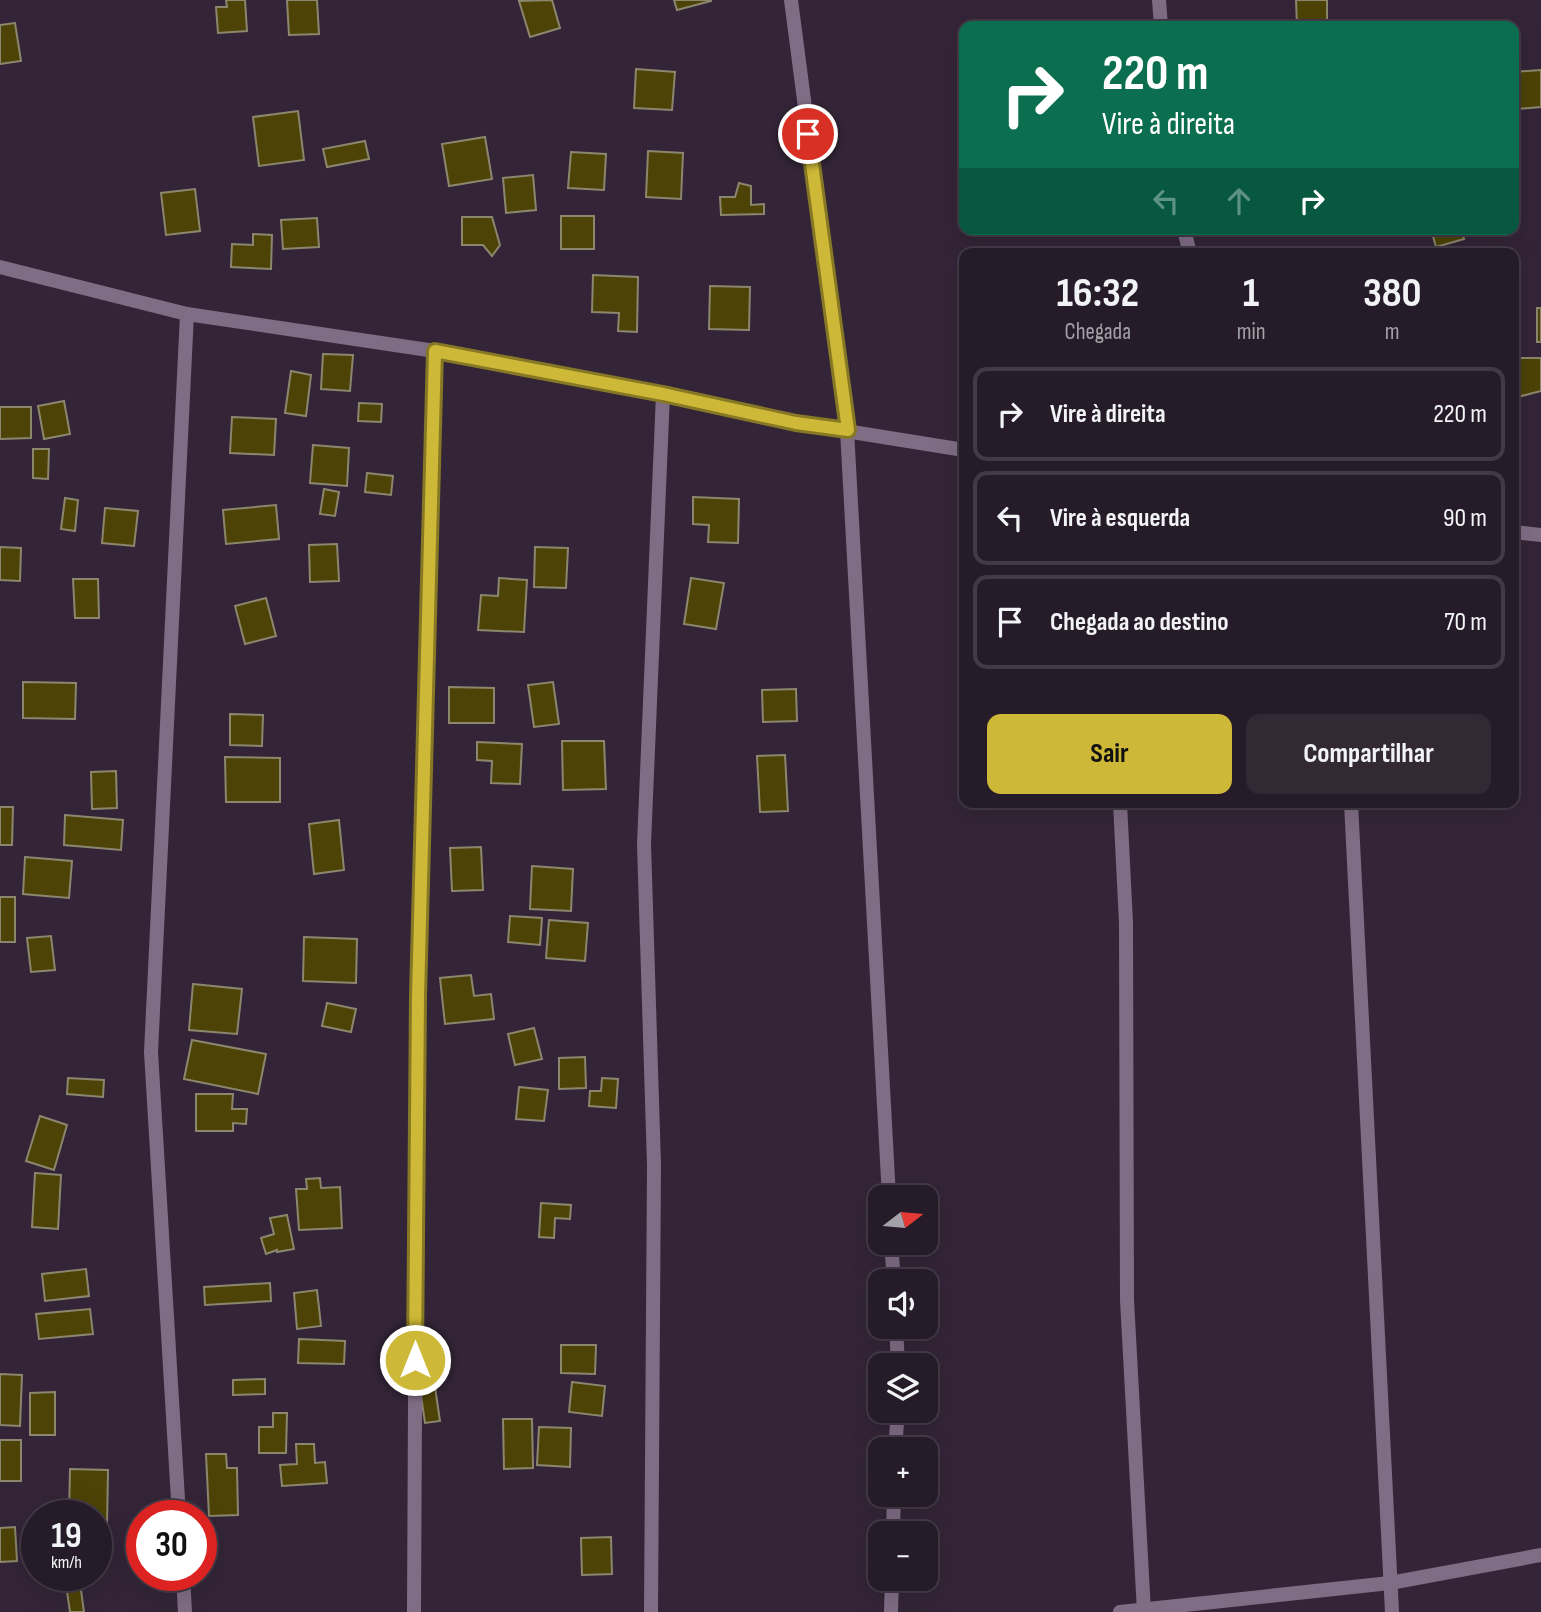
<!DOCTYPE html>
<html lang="pt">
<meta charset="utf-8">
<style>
:root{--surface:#261c29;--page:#322935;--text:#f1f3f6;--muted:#a4a1a8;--line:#423a46;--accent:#ceb837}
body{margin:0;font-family:"Sofia Sans Condensed",sans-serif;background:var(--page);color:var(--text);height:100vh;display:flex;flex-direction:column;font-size:26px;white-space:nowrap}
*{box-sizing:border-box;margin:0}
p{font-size:23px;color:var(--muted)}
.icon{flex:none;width:38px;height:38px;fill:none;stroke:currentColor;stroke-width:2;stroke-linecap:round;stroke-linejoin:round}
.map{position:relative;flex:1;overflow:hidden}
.drawer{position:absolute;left:959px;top:248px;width:560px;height:560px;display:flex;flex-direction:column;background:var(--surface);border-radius:14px;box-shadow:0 7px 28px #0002,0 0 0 2px var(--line)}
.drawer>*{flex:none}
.top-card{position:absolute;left:959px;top:21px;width:560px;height:214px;border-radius:14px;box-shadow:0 7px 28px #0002,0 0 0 2px var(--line);background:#0b6e4f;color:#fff;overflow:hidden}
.needle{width:46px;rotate:74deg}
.tools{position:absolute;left:868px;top:1185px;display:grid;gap:14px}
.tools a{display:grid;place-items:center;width:70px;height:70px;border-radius:14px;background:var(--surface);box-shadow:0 7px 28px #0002,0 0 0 2px var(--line);font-size:35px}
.speed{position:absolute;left:21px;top:1500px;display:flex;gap:14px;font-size:35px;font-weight:700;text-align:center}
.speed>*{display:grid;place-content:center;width:91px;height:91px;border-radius:50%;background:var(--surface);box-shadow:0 7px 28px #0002,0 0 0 2px var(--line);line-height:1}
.speed small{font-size:18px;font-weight:400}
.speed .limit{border:10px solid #d22;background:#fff;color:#111}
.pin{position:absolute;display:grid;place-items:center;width:60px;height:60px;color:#fff;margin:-30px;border:4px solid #fff;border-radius:50%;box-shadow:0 2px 7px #0007}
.me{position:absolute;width:77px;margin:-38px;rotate:0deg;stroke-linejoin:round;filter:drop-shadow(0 0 5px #0008)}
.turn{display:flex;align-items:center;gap:24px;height:147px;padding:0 28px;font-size:32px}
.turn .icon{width:91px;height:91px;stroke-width:2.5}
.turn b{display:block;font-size:49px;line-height:60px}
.lanes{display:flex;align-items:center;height:66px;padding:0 28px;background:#0003;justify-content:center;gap:35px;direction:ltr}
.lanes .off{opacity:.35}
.eta{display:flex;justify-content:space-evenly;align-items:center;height:119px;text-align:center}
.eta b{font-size:42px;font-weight:700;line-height:49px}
.cta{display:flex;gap:14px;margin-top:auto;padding:14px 28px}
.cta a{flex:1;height:80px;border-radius:14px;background:var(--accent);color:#111;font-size:28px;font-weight:700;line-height:80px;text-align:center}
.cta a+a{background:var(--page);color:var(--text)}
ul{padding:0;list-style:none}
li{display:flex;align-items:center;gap:21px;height:94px;margin:0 14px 10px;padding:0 14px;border:4px solid var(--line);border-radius:14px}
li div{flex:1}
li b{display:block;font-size:26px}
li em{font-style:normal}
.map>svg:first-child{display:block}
.building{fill:#4d4306;stroke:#8b876e;stroke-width:2}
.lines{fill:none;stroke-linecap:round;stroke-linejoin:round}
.street{stroke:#7f6d85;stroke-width:14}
.route-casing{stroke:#867824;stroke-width:18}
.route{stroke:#ceb837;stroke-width:12}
</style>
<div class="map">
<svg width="1541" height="1612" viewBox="0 0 1541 1612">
<rect width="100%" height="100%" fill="#332537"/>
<g class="building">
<path d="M226,0H245L247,31L218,33L216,7H227Z"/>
<path d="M287,0H317L319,34L289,35Z"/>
<path d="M552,0L560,28L530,37L519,1Z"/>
<path d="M674,0H711V1L677,10Z"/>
<path d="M1296,0H1327V25H1297Z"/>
<path d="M15,23L21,61L0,64V25Z"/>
<path d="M636,69L675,72L672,110L634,108Z"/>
<path d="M1541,70V107L1517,109L1514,72Z"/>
<path d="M298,111L304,160L259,166L253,117Z"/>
<path d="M485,137L492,179L449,186L442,144Z"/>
<path d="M365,141L369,159L327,167L323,149Z"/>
<path d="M648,151L683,153L681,199L646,197Z"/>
<path d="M571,152L606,154L604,190L568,188Z"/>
<path d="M533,175L536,210L506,213L503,178Z"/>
<path d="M739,183L751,186V205L764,204V214L721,215L720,197H735Z"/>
<path d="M195,189L200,231L166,235L161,193Z"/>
<rect x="561" y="216" width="33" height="33"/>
<path d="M462,217H492L500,245L492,256L483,245H462Z"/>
<path d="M317,218L319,247L283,249L281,220Z"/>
<path d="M1431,229H1461L1464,239L1436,247Z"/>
<path d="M253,234L272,235L271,269L231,267L232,244L253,245Z"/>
<path d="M593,275L638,277L637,332L618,331L619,313L592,312Z"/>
<path d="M710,286L750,287L749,330L709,329Z"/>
<rect x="1537" y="308" width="4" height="34"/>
<path d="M323,354L353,355L350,391L321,389Z"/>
<path d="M1514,358H1541V391L1514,398Z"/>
<path d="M291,371L311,375L306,416L285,413Z"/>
<path d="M64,401L70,434L44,439L38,406Z"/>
<path d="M359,403L382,404L381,422L358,421Z"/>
<path d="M0,407H31V438L0,439Z"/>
<path d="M232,417L276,419L274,455L230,453Z"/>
<path d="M313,445L349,448L347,486L310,483Z"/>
<path d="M33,449H49L48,479L33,478Z"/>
<path d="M367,473L393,476L391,495L365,492Z"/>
<path d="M324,489L339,492L335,516L320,514Z"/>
<path d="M693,497L739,499L738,543L708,542L709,525L693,524Z"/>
<path d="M65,498L78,500L75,531L61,529Z"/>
<path d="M276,505L279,539L226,544L223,510Z"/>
<path d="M105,508L138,511L134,546L102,543Z"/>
<path d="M337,544L339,581L310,582L309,545Z"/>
<path d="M0,547L21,548L20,581L0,580Z"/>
<path d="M535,547L568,548L566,588L534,587Z"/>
<path d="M499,578L527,580L524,632L478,630L481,595L498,596Z"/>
<path d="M691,578L724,583L716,629L684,624Z"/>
<path d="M73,579H98L99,618H75Z"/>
<path d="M266,598L276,636L245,644L235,606Z"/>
<path d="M23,682L76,683L75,719L23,718Z"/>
<path d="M553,682L559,724L534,727L528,685Z"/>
<path d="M449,687L494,688V723H449Z"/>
<path d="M796,689L797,721L763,722L762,690Z"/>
<path d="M230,714L263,715L262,746L230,745Z"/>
<path d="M562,741H604L606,789L563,790Z"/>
<path d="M477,742L522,744L520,784L491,783L492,761L477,760Z"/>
<path d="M785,755L788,811L760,812L757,756Z"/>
<path d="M225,757L280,758V802H226Z"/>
<path d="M116,771L117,808L92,809L91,772Z"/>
<path d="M0,807H13L12,845H0Z"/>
<path d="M65,815L123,820L121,850L64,845Z"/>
<path d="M339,820L344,870L314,874L309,824Z"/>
<path d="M481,847L483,890L452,891L450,848Z"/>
<path d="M25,857L72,861L69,898L23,894Z"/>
<path d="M532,866L573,869L571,911L530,909Z"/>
<rect x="0" y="897" width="15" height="45"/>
<path d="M510,916L542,918L540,945L508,942Z"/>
<path d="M549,920L588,923L585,961L546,958Z"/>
<path d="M51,936L55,970L31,972L27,938Z"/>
<path d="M304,937L357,939L356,983L303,981Z"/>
<path d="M471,975L474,996L491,994L494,1019L445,1024L440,978Z"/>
<path d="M193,984L242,989L237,1034L189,1030Z"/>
<path d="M327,1003L356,1009L351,1032L322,1026Z"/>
<path d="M534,1028L542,1059L515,1065L508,1034Z"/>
<path d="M192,1040L266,1054L258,1094L184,1079Z"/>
<path d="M585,1057L586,1088L559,1089V1058Z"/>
<path d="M68,1078L104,1080L103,1097L67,1094Z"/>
<path d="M602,1078L618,1079L616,1108L589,1106L590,1091H601Z"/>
<path d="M519,1087L548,1090L544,1121L516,1119Z"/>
<path d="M196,1094H233L232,1109H247L246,1124L233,1123V1131H196Z"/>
<path d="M40,1116L67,1125L54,1170L26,1161Z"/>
<path d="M35,1173L61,1175L58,1229L32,1227Z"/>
<path d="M320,1178L321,1188L340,1187L342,1228L299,1230L296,1189H307L306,1179Z"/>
<path d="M541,1203L571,1205L570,1219L555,1218L554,1238L539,1237Z"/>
<path d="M287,1215L294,1249L277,1252V1250L266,1254L261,1238L274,1234L270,1218Z"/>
<path d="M86,1269L89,1296L45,1301L42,1274Z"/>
<path d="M270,1283L271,1301L205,1305L204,1287Z"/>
<path d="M317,1290L321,1326L297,1329L294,1293Z"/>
<path d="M90,1309L93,1334L39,1339L36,1314Z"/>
<path d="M299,1339L345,1341L344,1364L298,1363Z"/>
<path d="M561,1345H596L595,1374L561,1373Z"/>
<path d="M0,1374L22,1375L20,1426L0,1425Z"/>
<path d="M265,1379V1394L233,1395V1380Z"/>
<path d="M572,1382L605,1386L602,1416L569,1412Z"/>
<path d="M435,1387L440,1421L425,1423L420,1389Z"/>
<path d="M55,1392V1435H30V1393Z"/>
<path d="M273,1413H287L286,1453H259V1427H273Z"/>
<path d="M503,1419H532L533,1468L504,1469Z"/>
<path d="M539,1427L571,1428L570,1467L537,1465Z"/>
<rect x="0" y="1440" width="21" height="41"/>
<path d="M296,1444H314L315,1463L325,1462L327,1483L282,1486L280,1465L297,1464Z"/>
<path d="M206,1454H226L227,1468H237L238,1515L209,1516Z"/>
<path d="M70,1469L108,1470L107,1525H96V1516H69Z"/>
<path d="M15,1527L17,1561L0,1562V1528Z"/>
<path d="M611,1537L612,1574L582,1575L581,1538Z"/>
<path d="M96,1541L99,1574L96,1575Z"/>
<path d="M41,1575H89L41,1578Z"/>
<path d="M80,1583L84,1612H70L66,1585Z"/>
</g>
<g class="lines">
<g class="street">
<path d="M791,0L847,430L889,1197"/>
<path d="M1159,0L1161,26"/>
<path d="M1184,229L1190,254"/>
<path d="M0,267L187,314L435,351L663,394L796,423L964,450"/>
<path d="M1514,532L1541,535"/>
<path d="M1120,803L1126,923L1127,1300L1144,1612"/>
<path d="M1351,803L1392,1612"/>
<path d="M891,1242L894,1281"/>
<path d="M896,1326L898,1365"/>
<path d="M895,1449L898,1410"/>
<path d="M179,1516L151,1052L187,314"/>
<path d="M893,1533L894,1494"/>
<path d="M183,1575L185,1612"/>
<path d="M414,1612L417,996L435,351"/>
<path d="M651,1612L654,1165L644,844L663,394"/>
<path d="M891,1612L892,1578"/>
<path d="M1120,1612L1390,1583L1541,1555"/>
</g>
</g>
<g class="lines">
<defs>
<path id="route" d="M415,1360L418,996L435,351L663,394L796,423L848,430L808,134"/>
</defs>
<use href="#route" class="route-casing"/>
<use href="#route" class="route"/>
</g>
</svg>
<div class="tools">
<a><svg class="needle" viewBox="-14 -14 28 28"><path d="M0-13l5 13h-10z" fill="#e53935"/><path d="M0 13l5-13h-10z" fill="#a4a1a8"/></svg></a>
<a><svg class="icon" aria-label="sound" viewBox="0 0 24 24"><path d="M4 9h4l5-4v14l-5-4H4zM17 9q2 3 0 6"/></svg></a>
<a><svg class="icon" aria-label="layers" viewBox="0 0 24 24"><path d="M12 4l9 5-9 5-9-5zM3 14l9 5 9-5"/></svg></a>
<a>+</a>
<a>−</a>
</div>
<div class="speed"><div>19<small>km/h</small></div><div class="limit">30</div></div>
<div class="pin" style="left:808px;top:134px;background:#d93025"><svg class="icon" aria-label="arrive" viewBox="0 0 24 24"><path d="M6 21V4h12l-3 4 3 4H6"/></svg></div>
<svg class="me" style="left:415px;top:1360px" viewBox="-20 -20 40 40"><circle r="17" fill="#ceb837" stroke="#fff" stroke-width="3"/><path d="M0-11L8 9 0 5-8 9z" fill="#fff"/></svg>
<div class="top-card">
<div class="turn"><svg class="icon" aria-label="right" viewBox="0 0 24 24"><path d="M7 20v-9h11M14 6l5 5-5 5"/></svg><div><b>220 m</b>Vire à direita</div></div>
<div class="lanes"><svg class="icon off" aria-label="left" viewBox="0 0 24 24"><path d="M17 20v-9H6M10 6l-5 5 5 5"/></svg><svg class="icon off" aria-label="ahead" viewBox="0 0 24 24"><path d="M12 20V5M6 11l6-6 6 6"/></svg><svg class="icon" aria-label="right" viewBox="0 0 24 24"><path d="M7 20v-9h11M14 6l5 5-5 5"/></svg></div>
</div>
<section class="drawer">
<div class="eta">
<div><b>16:32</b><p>Chegada</p></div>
<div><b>1</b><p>min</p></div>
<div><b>380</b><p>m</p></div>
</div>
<ul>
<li><svg class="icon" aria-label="right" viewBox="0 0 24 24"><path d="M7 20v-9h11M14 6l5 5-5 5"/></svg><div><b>Vire à direita</b></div><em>220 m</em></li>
<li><svg class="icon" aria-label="left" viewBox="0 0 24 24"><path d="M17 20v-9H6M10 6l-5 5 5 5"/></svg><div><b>Vire à esquerda</b></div><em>90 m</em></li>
<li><svg class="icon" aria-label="arrive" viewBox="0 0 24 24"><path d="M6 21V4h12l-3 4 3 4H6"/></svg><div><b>Chegada ao destino</b></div><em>70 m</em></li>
</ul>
<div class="cta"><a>Sair</a><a>Compartilhar</a></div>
</section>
</div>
